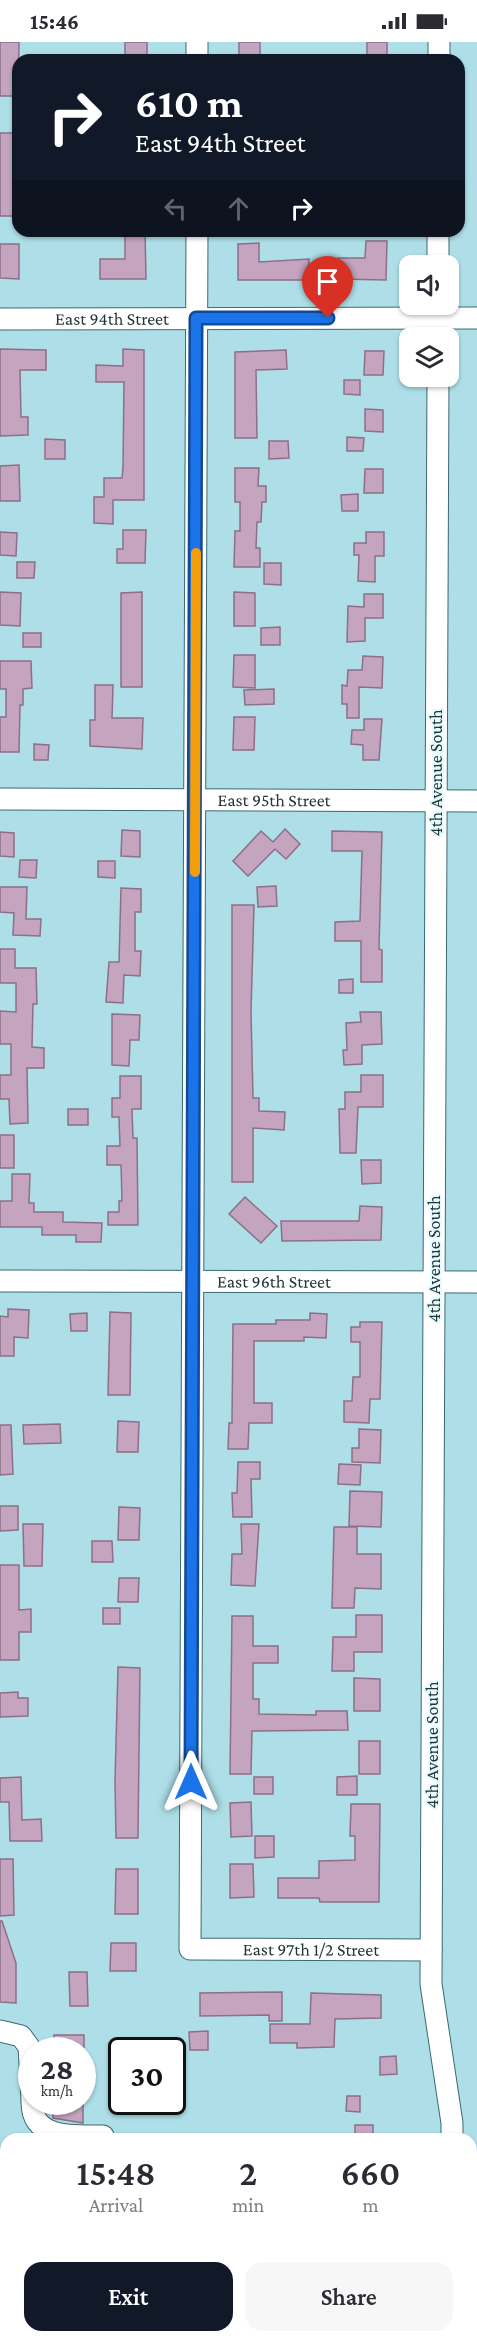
<!DOCTYPE html>
<style>
:root{--surface:#fff;--page:#f7f7f7;--text:#2b2b33;--muted:#7c7c81;--accent:#111827}
body{margin:0;font-family:"Crimson Pro",serif;background:var(--page);color:var(--text);height:100vh;display:flex;flex-direction:column;font-size:22px;white-space:nowrap}
*{box-sizing:border-box;margin:0}
p{font-size:20px;color:var(--muted)}
.icon{flex:none;width:33px;height:33px;fill:none;stroke:currentColor;stroke-width:2;stroke-linecap:round;stroke-linejoin:round}
.map{position:relative;flex:1;overflow:hidden}
.sheet{position:absolute;left:0px;top:2091px;width:477px;height:210px;display:flex;flex-direction:column;background:var(--surface);border-radius:18px 18px 0 0;box-shadow:0 2px 4px #0004}
.sheet>*{flex:none}
.hud{position:absolute;left:12px;top:12px;width:453px;height:183px;border-radius:18px;box-shadow:0 2px 4px #0004;background:#111827;color:#fff;overflow:hidden}
.buttons{position:absolute;left:399px;top:213px;display:grid;gap:12px}
.buttons a{display:grid;place-items:center;width:60px;height:60px;border-radius:12px;background:var(--surface);box-shadow:0 2px 4px #0004;font-size:30px}
.speed{position:absolute;left:18px;top:1995px;display:flex;gap:12px;font-size:30px;font-weight:700;text-align:center}
.speed>*{display:grid;place-content:center;width:78px;height:78px;border-radius:50%;background:var(--surface);box-shadow:0 2px 4px #0004;line-height:1}
.speed small{font-size:15px;font-weight:400}
.speed .limit{border:3px solid #111;border-radius:9px;background:#fff;color:#111}
.pin{position:absolute;display:grid;place-items:center;width:51px;height:51px;color:#fff;margin:-62px -26px;border-radius:50% 50% 50% 0;rotate:-45deg;box-shadow:0 0 6px #0007}
.pin .icon{rotate:45deg}
.me{position:absolute;width:66px;margin:-33px;rotate:0deg;stroke-linejoin:round;filter:drop-shadow(0 0 4px #0008)}
.turn{display:flex;align-items:center;gap:21px;height:126px;padding:0 24px;font-size:27px}
.turn .icon{width:78px;height:78px;stroke-width:2.5}
.turn b{display:block;font-size:42px;line-height:51px}
.lanes{display:flex;align-items:center;height:57px;padding:0 24px;background:#0003;justify-content:center;gap:30px;direction:ltr}
.lanes .off{opacity:.35}
.eta{display:flex;justify-content:space-evenly;align-items:center;height:102px;text-align:center}
.eta b{font-size:36px;font-weight:600;line-height:42px}
.action{display:flex;gap:12px;margin-top:auto;padding:12px 24px}
.action a{flex:1;height:69px;border-radius:18px;background:var(--accent);color:#fff;font-size:24px;font-weight:600;line-height:69px;text-align:center}
.action a+a{background:var(--page);color:var(--text)}
.status{display:flex;justify-content:space-between;align-items:center;height:42px;padding:0 30px;background:var(--surface);direction:ltr}
.status svg{height:16px;fill:currentColor}
.map>svg:first-child{display:block}
.building{fill:#c4a4bf;stroke:#8d6f88;stroke-width:1.5}
.lines{fill:none;stroke-linecap:round;stroke-linejoin:round}
.minor-casing{stroke:#3b6972;stroke-width:23}
.major-casing{stroke:#3b6972;stroke-width:28}
.minor{stroke:#fff;stroke-width:21}
.major{stroke:#fff;stroke-width:26}
.route-casing{stroke:#114b97;stroke-width:15}
.route{stroke:#1a73e8;stroke-width:10}
.slow{stroke:#f59e0b;stroke-width:10}
.labels{text-anchor:middle;dominant-baseline:central;stroke-width:4.5;stroke-linejoin:round;paint-order:stroke}
.street-label{font-size:18px;fill:#223539;stroke:#e7fafe}
</style>
<div class="status"><b>15:46</b><svg viewBox="0 0 49 12"><path d="M0 12V9h3v3zM5 12V6h3v6zM10 12V3h3v9zM15 12V0h3v12zM26 1h20v11H26zM47 4h2v5h-2z"/></svg></div>
<div class="map">
<svg width="477" height="2301" viewBox="0 0 477 2301">
<rect width="100%" height="100%" fill="#aedfe9"/>
<g class="building">
<path d="M0,0H19L18,54H0Z"/>
<rect x="125" y="0" width="22" height="18"/>
<rect x="239" y="0" width="21" height="18"/>
<rect x="367" y="0" width="20" height="18"/>
<rect x="0" y="91" width="18" height="83"/>
<path d="M125,189H145L146,237H100V217H125Z"/>
<path d="M366,199H387L386,238L338,237V216H365Z"/>
<path d="M259,201V220L309,217L308,238H238V202Z"/>
<path d="M0,202H19V237L0,236Z"/>
<path d="M0,307L46,308V328H20L21,375H28V393L0,394Z"/>
<path d="M123,307L144,308V458H113V482L94,481V455H104V436H122L123,425L124,340H96V323L123,324Z"/>
<path d="M286,308L287,327L256,328L257,396H235V310Z"/>
<path d="M365,309H384L383,333H364Z"/>
<path d="M344,338H360V353L344,352Z"/>
<path d="M365,367L383,368V390L365,389Z"/>
<path d="M347,395L364,396L363,409H347Z"/>
<path d="M45,397L65,398V417H45Z"/>
<path d="M269,399H288L289,416L269,417Z"/>
<path d="M19,423L20,459H0V424Z"/>
<path d="M235,426H259L258,444H266V460H262L261,480H257L256,506H260V525H234L235,489H240V460H235Z"/>
<path d="M365,427H383V451H364Z"/>
<path d="M358,452V469H342L341,453Z"/>
<path d="M123,488H146L145,521H117V507H123Z"/>
<path d="M0,490L17,491L16,514L0,513Z"/>
<path d="M366,490H384V514H375V540L358,539L359,513H354V501H366Z"/>
<path d="M17,520H35L34,536H17Z"/>
<path d="M264,521H281V543L264,542Z"/>
<path d="M0,550L21,551L20,584L0,583Z"/>
<path d="M142,550V645H121V551Z"/>
<path d="M234,550L255,551V584H234Z"/>
<path d="M364,552H383V576H365V599L347,600L348,564L364,565Z"/>
<path d="M280,585V603H261V586Z"/>
<rect x="23" y="591" width="18" height="14"/>
<path d="M234,613H255V646L233,645Z"/>
<path d="M363,614L383,615L382,646L359,645V676H347V662H342V643L347,644L348,628H362Z"/>
<path d="M0,619H31L32,646L23,647V663H20L19,710H0V675H6V647H0Z"/>
<path d="M95,643H113L112,676H143L142,707L90,704V678H95Z"/>
<path d="M274,647V662L245,663L244,648Z"/>
<path d="M234,675H255L254,708H233Z"/>
<path d="M364,677H382L379,718H363V703L351,702L352,688H364Z"/>
<path d="M34,702L49,703L48,718H34Z"/>
<path d="M285,787L300,802L286,817L275,807L248,834L233,819L261,789L273,800Z"/>
<path d="M122,788L140,789V815L121,814Z"/>
<path d="M332,789L382,790L379,907L382,908V940H361V899H335V880L360,879L362,809H332Z"/>
<path d="M0,790L14,791V815L0,814Z"/>
<path d="M20,818H37L36,836L19,835Z"/>
<path d="M98,819H115V836L98,835Z"/>
<path d="M276,844L277,864L258,865L257,845Z"/>
<path d="M0,845H27L26,877H41L40,894L13,893L14,871L0,870Z"/>
<path d="M121,846L141,847V870H135V909H141L140,934L124,933L123,961L106,960L109,920H119Z"/>
<path d="M232,863H254L251,970L253,1056H259V1069L285,1070L284,1088L253,1086V1140H232Z"/>
<path d="M0,907H15V926H36L37,962H33L32,1005L44,1006V1026H27L28,1081L10,1082L9,1057H0V1033H11V1002H0V969L16,970V941H0Z"/>
<path d="M353,937V951H339V938Z"/>
<path d="M360,970H381L382,1002L362,1003V1022L344,1023L343,1008H347L346,981L361,980Z"/>
<path d="M112,972L140,973L139,998H130L129,1024L112,1023Z"/>
<path d="M361,1033H383V1065H358L356,1111H340L339,1067H345V1050H361Z"/>
<path d="M120,1034H141V1067H132L133,1096H137L138,1183H108V1170H119V1159H122L121,1123H107V1104H120L119,1075H112V1056H120Z"/>
<rect x="68" y="1067" width="20" height="16"/>
<rect x="0" y="1093" width="14" height="33"/>
<path d="M361,1118H381V1141L362,1142Z"/>
<path d="M12,1132H30L29,1161H34V1170H63V1180L102,1181L101,1200H76V1193H42V1185H0V1159H12Z"/>
<path d="M245,1155L277,1184L261,1201L229,1172Z"/>
<path d="M360,1164L382,1165L381,1198L282,1199L281,1179H359Z"/>
<path d="M8,1267L29,1268L28,1296L14,1295V1314H0V1274L8,1275Z"/>
<path d="M110,1270L131,1271L130,1353H108Z"/>
<path d="M87,1271V1289H71L70,1272Z"/>
<path d="M310,1271L327,1272L326,1296L304,1295V1299H254V1361H272V1381H249L248,1407H228L229,1381H232L233,1282H276V1278H310Z"/>
<path d="M360,1280H382L380,1357H370L369,1381L344,1380V1359H352L353,1335H360V1300H351V1285H360Z"/>
<path d="M118,1379L139,1380L138,1410H117Z"/>
<path d="M60,1382L61,1401L24,1402L23,1383Z"/>
<path d="M0,1383H11L13,1432L0,1433Z"/>
<path d="M359,1387L381,1388L380,1421L352,1420V1406H359Z"/>
<path d="M238,1420H260V1437H251L252,1475H233L232,1451H237Z"/>
<path d="M339,1422L361,1423L360,1443L338,1442Z"/>
<path d="M350,1449L382,1450L381,1485L349,1484Z"/>
<path d="M0,1464H18V1488L0,1489Z"/>
<path d="M119,1465L140,1466L139,1498H118Z"/>
<path d="M23,1482H43L42,1524H24Z"/>
<path d="M241,1482H259L255,1544L231,1543L232,1512H242Z"/>
<path d="M334,1485H357V1512H381V1547L355,1546L354,1566H332Z"/>
<path d="M92,1499H112L113,1520H92Z"/>
<path d="M0,1523H19V1568L31,1567V1590H19V1618H0Z"/>
<path d="M119,1536H139L138,1560H118Z"/>
<rect x="103" y="1566" width="17" height="16"/>
<path d="M356,1573H382V1610H354V1629H332L333,1595H356Z"/>
<path d="M232,1574H253V1604H278V1621H253V1657H259V1672L316,1673V1669H347L348,1688L252,1689L251,1732H230Z"/>
<path d="M118,1625L140,1626L138,1796H116L115,1739Z"/>
<path d="M354,1636L380,1637V1669H354Z"/>
<path d="M18,1650V1656H28V1674L0,1675V1651Z"/>
<rect x="359" y="1699" width="21" height="33"/>
<path d="M357,1734V1753H337V1735Z"/>
<path d="M21,1735L22,1778L41,1777L42,1799H10L9,1760H0V1736Z"/>
<rect x="254" y="1735" width="19" height="17"/>
<path d="M251,1760L252,1794L231,1795L230,1761Z"/>
<path d="M351,1762H380L379,1860H320L319,1856H278V1836H319V1819L355,1818V1794H350Z"/>
<path d="M255,1794H274V1815L255,1816Z"/>
<path d="M0,1817H13L14,1873L0,1874Z"/>
<path d="M230,1822H253L254,1855L230,1856Z"/>
<path d="M116,1827H138V1872H115Z"/>
<path d="M0,1879H2L16,1921V1961L0,1960Z"/>
<path d="M111,1901H136V1929H110Z"/>
<path d="M69,1930H87L88,1964H70Z"/>
<path d="M282,1950V1979H269V1973L200,1974V1951Z"/>
<path d="M311,1951L381,1953V1976L335,1977L334,2005L297,2006V2001H270V1982H310Z"/>
<path d="M208,1989V2008H190L189,1990Z"/>
<path d="M54,1993H84V2008H53Z"/>
<path d="M396,2014L397,2032L380,2033V2015Z"/>
<path d="M347,2054H360V2070L346,2069Z"/>
<path d="M53,2060H83V2081L53,2076Z"/>
<rect x="355" y="2083" width="18" height="14"/>
</g>
<g class="lines">
<defs>
<g id="minor">
<path d="M197,18V0"/>
<path d="M439,18V0"/>
<path id="s1" d="M197,189L190,1907L431,1908"/>
<path d="M438,224V189"/>
<path id="s2" d="M0,277L477,276"/>
<path d="M438,296V263"/>
<path d="M438,334L431,1942L452,2081V2097"/>
<path id="s3" d="M0,757L477,759"/>
<path id="s4" d="M0,1239L477,1240"/>
<path d="M0,1989L21,1994L29,2005L32,2058"/>
<path d="M32,2060C32,2098 74,2094 103,2094"/>
<path d="M316,2295V2301"/>
</g>
<g id="major">
<path d="M471,2197L477,2196"/>
<path d="M0,2200H6"/>
</g>
</defs>
<use href="#minor" class="minor-casing"/>
<use href="#major" class="major-casing"/>
<use href="#minor" class="minor"/>
<use href="#major" class="major"/>
</g>
<g class="lines">
<defs>
<path id="route" d="M191,1740L196,276H328"/>
</defs>
<use href="#route" class="route-casing"/>
<use href="#route" class="route"/>
<path class="slow" d="M195,830L196,511"/>
</g>
<g class="labels">
<g class="street-label">
<text stroke="none"><textPath href="#s2" startOffset="112">East 94th Street</textPath></text>
<text transform="translate(436 731) rotate(-90)">4th Avenue South</text>
<text stroke="none"><textPath href="#s3" startOffset="274">East 95th Street</textPath></text>
<text transform="translate(434 1217) rotate(-90)">4th Avenue South</text>
<text stroke="none"><textPath href="#s4" startOffset="274">East 96th Street</textPath></text>
<text transform="translate(432 1703) rotate(-90)">4th Avenue South</text>
<text stroke="none"><textPath href="#s1" startOffset="1839">East 97th 1/2 Street</textPath></text>
</g>
</g>
</svg>
<div class="buttons">
<a><svg class="icon" aria-label="sound" viewBox="0 0 24 24"><path d="M4 9h4l5-4v14l-5-4H4zM17 9q2 3 0 6"/></svg></a>
<a><svg class="icon" aria-label="layers" viewBox="0 0 24 24"><path d="M12 4l9 5-9 5-9-5zM3 14l9 5 9-5"/></svg></a>
</div>
<div class="speed"><div>28<small>km/h</small></div><div class="limit">30</div></div>
<div class="pin" style="left:328px;top:276px;background:#d93025"><svg class="icon" aria-label="arrive" viewBox="0 0 24 24"><path d="M6 21V4h12l-3 4 3 4H6"/></svg></div>
<svg class="me" style="left:191px;top:1740px" viewBox="-20 -20 40 40"><path d="M0-17L14 15 0 8-14 15z" fill="#1a73e8" stroke="#fff" stroke-width="4"/></svg>
<div class="hud">
<div class="turn"><svg class="icon" aria-label="right" viewBox="0 0 24 24"><path d="M7 20v-9h11M14 6l5 5-5 5"/></svg><div><b>610 m</b>East 94th Street</div></div>
<div class="lanes"><svg class="icon off" aria-label="left" viewBox="0 0 24 24"><path d="M17 20v-9H6M10 6l-5 5 5 5"/></svg><svg class="icon off" aria-label="ahead" viewBox="0 0 24 24"><path d="M12 20V5M6 11l6-6 6 6"/></svg><svg class="icon" aria-label="right" viewBox="0 0 24 24"><path d="M7 20v-9h11M14 6l5 5-5 5"/></svg></div>
</div>
<section class="sheet">
<div class="eta">
<div><b>15:48</b><p>Arrival</p></div>
<div><b>2</b><p>min</p></div>
<div><b>660</b><p>m</p></div>
</div>
<div class="action"><a>Exit</a><a>Share</a></div>
</section>
</div>
